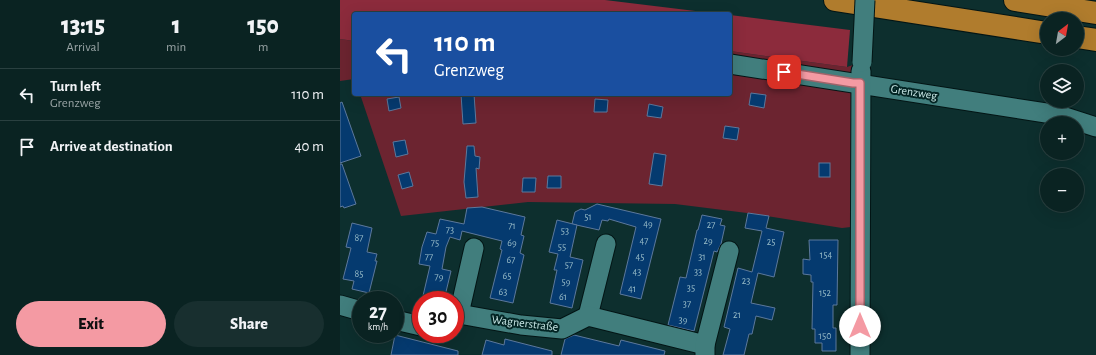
<!DOCTYPE html>
<meta charset="utf-8">
<style>
:root{--surface:#0a2322;--page:#182f2f;--text:#f1f3f6;--muted:#99a4a5;--line:#2a4040;--accent:#f49aa3}
body{margin:0;font-family:"Alegreya Sans",sans-serif;background:var(--page);color:var(--text);height:100vh;display:flex;flex-direction:column;font-size:15px;white-space:nowrap}
*{box-sizing:border-box;margin:0}
p{font-size:13px;color:var(--muted)}
.icon{flex:none;width:22px;height:22px;fill:none;stroke:currentColor;stroke-width:2;stroke-linecap:round;stroke-linejoin:round}
.map{position:relative;flex:1;overflow:hidden}
.panel{display:flex;flex-direction:column;background:var(--surface);width:340px}
.panel>*{flex:none}
.banner{position:absolute;left:12px;top:12px;width:380px;height:84px;border-radius:4px;box-shadow:0 4px 16px #0002,0 0 0 1px var(--line);background:#1a4fa0;color:#fff;overflow:hidden}
.needle{width:26px;rotate:31deg}
.controls{position:absolute;left:700px;top:12px;display:grid;gap:8px}
.controls a{display:grid;place-items:center;width:44px;height:44px;border-radius:50%;background:var(--surface);box-shadow:0 4px 16px #0002,0 0 0 1px var(--line);font-size:20px}
.speed{position:absolute;left:12px;top:291px;display:flex;gap:8px;font-size:20px;font-weight:700;text-align:center}
.speed>*{display:grid;place-content:center;width:52px;height:52px;border-radius:50%;background:var(--surface);box-shadow:0 4px 16px #0002,0 0 0 1px var(--line);line-height:1}
.speed small{font-size:10px;font-weight:400}
.speed .limit{border:6px solid #d22;background:#fff;color:#111}
.pin{position:absolute;display:grid;place-items:center;width:34px;height:34px;color:#fff;margin:-17px;border-radius:8px;box-shadow:0 2px 6px #0006}
.me{position:absolute;width:44px;margin:-22px;rotate:0deg;stroke-linejoin:round;filter:drop-shadow(0 0 3px #0008)}
.turn{display:flex;align-items:center;gap:14px;height:84px;padding:0 16px;font-size:18px}
.turn .icon{width:52px;height:52px;stroke-width:2.5}
.turn b{display:block;font-size:28px;line-height:34px}
.eta{display:flex;justify-content:space-evenly;align-items:center;height:68px;text-align:center}
.eta b{font-size:24px;font-weight:800;line-height:28px}
.cta{display:flex;gap:8px;margin-top:auto;padding:8px 16px}
.cta a{flex:1;height:46px;border-radius:24px;background:var(--accent);color:#111;font-size:16px;font-weight:800;line-height:46px;text-align:center}
.cta a+a{background:var(--page);color:var(--text)}
ul{padding:0;list-style:none}
li{display:flex;align-items:center;gap:12px;height:52px;padding:0 16px;border-top:1px solid var(--line)}
li div{flex:1}
li b{display:block;font-size:15px}
li em{font-style:normal}
main{display:flex;flex:1;min-height:0}
.map>svg:first-child{display:block}
.green{fill:#6c2430}
.forest{fill:#8c2b3c}
.building{fill:#053a6f;stroke:#5c789c}
.lines{fill:none;stroke-linecap:round;stroke-linejoin:round}
.minor-casing{stroke:#031515;stroke-width:21}
.highway-casing{stroke:#031515;stroke-width:24}
.minor{stroke:#417e7d;stroke-width:19}
.highway{stroke:#b07c2d;stroke-width:22}
.minor-bridge-casing{stroke:#031515;stroke-width:21;stroke-linecap:butt}
.minor-bridge{stroke:#417e7d;stroke-width:19}
.route-casing{stroke:#9f646a;stroke-width:10}
.route{stroke:#f49aa3;stroke-width:7}
.labels{text-anchor:middle;dominant-baseline:central;stroke-width:4;stroke-linejoin:round;paint-order:stroke}
.number-label{font-size:10px;fill:#98bcc8}
.street-label{font-size:12px;fill:#c9e7e6;stroke:#032524}
</style>
<main>
<section class="panel">
<div class="eta">
<div><b>13:15</b><p>Arrival</p></div>
<div><b>1</b><p>min</p></div>
<div><b>150</b><p>m</p></div>
</div>
<ul>
<li><svg class="icon" aria-label="left" viewBox="0 0 24 24"><path d="M17 20v-9H6M10 6l-5 5 5 5"/></svg><div><b>Turn left</b><p>Grenzweg</p></div><em>110 m</em></li>
<li><svg class="icon" aria-label="arrive" viewBox="0 0 24 24"><path d="M6 21V4h12l-3 4 3 4H6"/></svg><div><b>Arrive at destination</b></div><em>40 m</em></li>
</ul>
<div class="cta"><a>Exit</a><a>Share</a></div>
</section>
<div class="map">
<svg width="756" height="355" viewBox="0 0 756 355">
<rect width="100%" height="100%" fill="#0d2f2e"/>
<g class="green">
<path d="M0,39L14,41V79L0,81Z"/>
<path d="M390,51L507,67L522,62L520,226L502,228L415,214L335,204L188,202L61,216L20,94H390Z"/>
</g>
<g class="forest">
<path d="M0,0H265L380,14H14V41L0,39Z"/>
<path d="M390,15L510,30L507,67L390,51Z"/>
</g>
<g class="building">
<path d="M411,93L426,95L424,108L409,105Z"/>
<path d="M121,94H134L136,123L123,124Z"/>
<path d="M59,97L61,108L49,111L47,99Z"/>
<path d="M255,99L268,100L267,112H254Z"/>
<path d="M2,102L21,156L0,163V103Z"/>
<path d="M309,104L323,107L321,118L307,116Z"/>
<path d="M385,126L399,128L397,140L383,138Z"/>
<path d="M65,140L68,154L56,157L53,142Z"/>
<path d="M127,146H134L135,156L140,157L139,169L136,168L138,197L126,198L124,182Z"/>
<path d="M314,153L326,155L322,186L309,184Z"/>
<rect x="479" y="163" width="11" height="14"/>
<path d="M0,164H2L16,204L4,208L3,206L0,207Z"/>
<path d="M69,172L73,186L62,189L58,175Z"/>
<path d="M208,176H221V188H207Z"/>
<path d="M183,178H196L195,192H182Z"/>
<path d="M257,204L321,219L301,299L280,294L296,227L269,219L268,221L262,220L259,230L232,224L235,212L241,209L245,210Z"/>
<path d="M142,207L185,217L181,235L184,236L180,253L184,255L173,303L150,298L162,250L160,249L162,241L122,231L120,240L110,237L106,247L102,269L111,271L104,300H82L90,266L79,264L82,247L87,232L96,234L100,219L124,224L127,208Z"/>
<path d="M408,213L429,216L426,228L444,232L434,277L418,273L411,303L435,308L432,320L416,316L412,334H409L404,355H383L390,329L384,327L398,268L412,272L422,231L405,228Z"/>
<path d="M362,215L382,219L380,225L385,226L381,244L377,252L374,251L354,331L328,325L340,277L346,278L357,230H358Z"/>
<path d="M217,220L237,225L230,257L243,260L232,308L210,303L217,270H214L218,254L209,252Z"/>
<path d="M12,223L32,228L27,252L37,254L35,261H37L29,293L12,289L14,281L3,279L11,248L6,247Z"/>
<path d="M469,240H498L497,305H493V328H496V351H482V343H475V329H472L473,282H471V275L463,274V259L470,260Z"/>
<path d="M55,335L118,351V355H51Z"/>
<path d="M234,335L279,346L281,340L325,351L324,355H221L225,339Z"/>
<path d="M165,339L212,351V355H142L146,340L164,345Z"/>
</g>
<g class="lines">
<defs>
<g id="minor">
<path d="M390,64L719,115L756,127"/>
<path d="M0,305L21,311"/>
<path d="M119,314L134,248"/>
<path d="M248,316L266,244"/>
<path d="M115,317L119,314L181,325L222,329L248,316L365,345"/>
<path d="M55,320L81,326"/>
<path d="M365,355V345L389,251"/>
<path d="M520,355L521,71"/>
</g>
<g id="highway">
<path d="M495,0L707,33"/>
<path d="M675,0L756,13"/>
<path d="M737,37L756,40"/>
</g>
</defs>
<use href="#minor" class="minor-casing"/>
<use href="#highway" class="highway-casing"/>
<use href="#minor" class="minor"/>
<use href="#highway" class="highway"/>
<defs>
<path id="minor-bridge" d="M522,62L525,0"/>
</defs>
<use href="#minor-bridge" class="minor-bridge-casing"/>
<use href="#minor-bridge" class="minor-bridge"/>
</g>
<g class="lines">
<defs>
<path id="route" d="M444,72L513,83H520V326"/>
</defs>
<use href="#route" class="route-casing"/>
<use href="#route" class="route"/>
</g>
<g class="labels">
<g class="number-label">
<text x="248" y="217">51</text>
<text x="308" y="224">49</text>
<text x="371" y="225">27</text>
<text x="172" y="226">71</text>
<text x="110" y="230">73</text>
<text x="225" y="231">53</text>
<text x="19" y="238">87</text>
<text x="304" y="241">47</text>
<text x="368" y="241">29</text>
<text x="431" y="242">25</text>
<text x="95" y="243">75</text>
<text x="172" y="243">69</text>
<text x="222" y="247">55</text>
<text x="486" y="255">154</text>
<text x="89" y="257">77</text>
<text x="300" y="257">45</text>
<text x="362" y="257">31</text>
<text x="171" y="260">67</text>
<text x="229" y="265">57</text>
<text x="297" y="272">43</text>
<text x="358" y="272">33</text>
<text x="19" y="274">85</text>
<text x="167" y="276">65</text>
<text x="99" y="277">79</text>
<text x="406" y="281">23</text>
<text x="226" y="282">59</text>
<text x="351" y="288">35</text>
<text x="292" y="289">41</text>
<text x="163" y="292">63</text>
<text x="485" y="293">152</text>
<text x="223" y="297">61</text>
<text x="347" y="304">37</text>
<text x="397" y="315">21</text>
<text x="343" y="320">39</text>
<text x="485" y="336">150</text>
</g>
<g class="street-label">
<text transform="translate(574 92) rotate(9)">Grenzweg</text>
<text transform="translate(185 323) rotate(7)">Wagnerstraße</text>
</g>
</g>
</svg>
<div class="controls">
<a><svg class="needle" viewBox="-14 -14 28 28"><path d="M0-13l5 13h-10z" fill="#e53935"/><path d="M0 13l5-13h-10z" fill="#99a4a5"/></svg></a>
<a><svg class="icon" aria-label="layers" viewBox="0 0 24 24"><path d="M12 4l9 5-9 5-9-5zM3 14l9 5 9-5"/></svg></a>
<a>+</a>
<a>−</a>
</div>
<div class="speed"><div>27<small>km/h</small></div><div class="limit">30</div></div>
<div class="pin" style="left:444px;top:72px;background:#d93025"><svg class="icon" aria-label="arrive" viewBox="0 0 24 24"><path d="M6 21V4h12l-3 4 3 4H6"/></svg></div>
<svg class="me" style="left:520px;top:326px" viewBox="-20 -20 40 40"><circle r="19" fill="#fff"/><path d="M0-13L10 11 0 6-10 11z" fill="#f49aa3"/></svg>
<div class="banner">
<div class="turn"><svg class="icon" aria-label="left" viewBox="0 0 24 24"><path d="M17 20v-9H6M10 6l-5 5 5 5"/></svg><div><b>110 m</b>Grenzweg</div></div>
</div>
</div>
</main>
